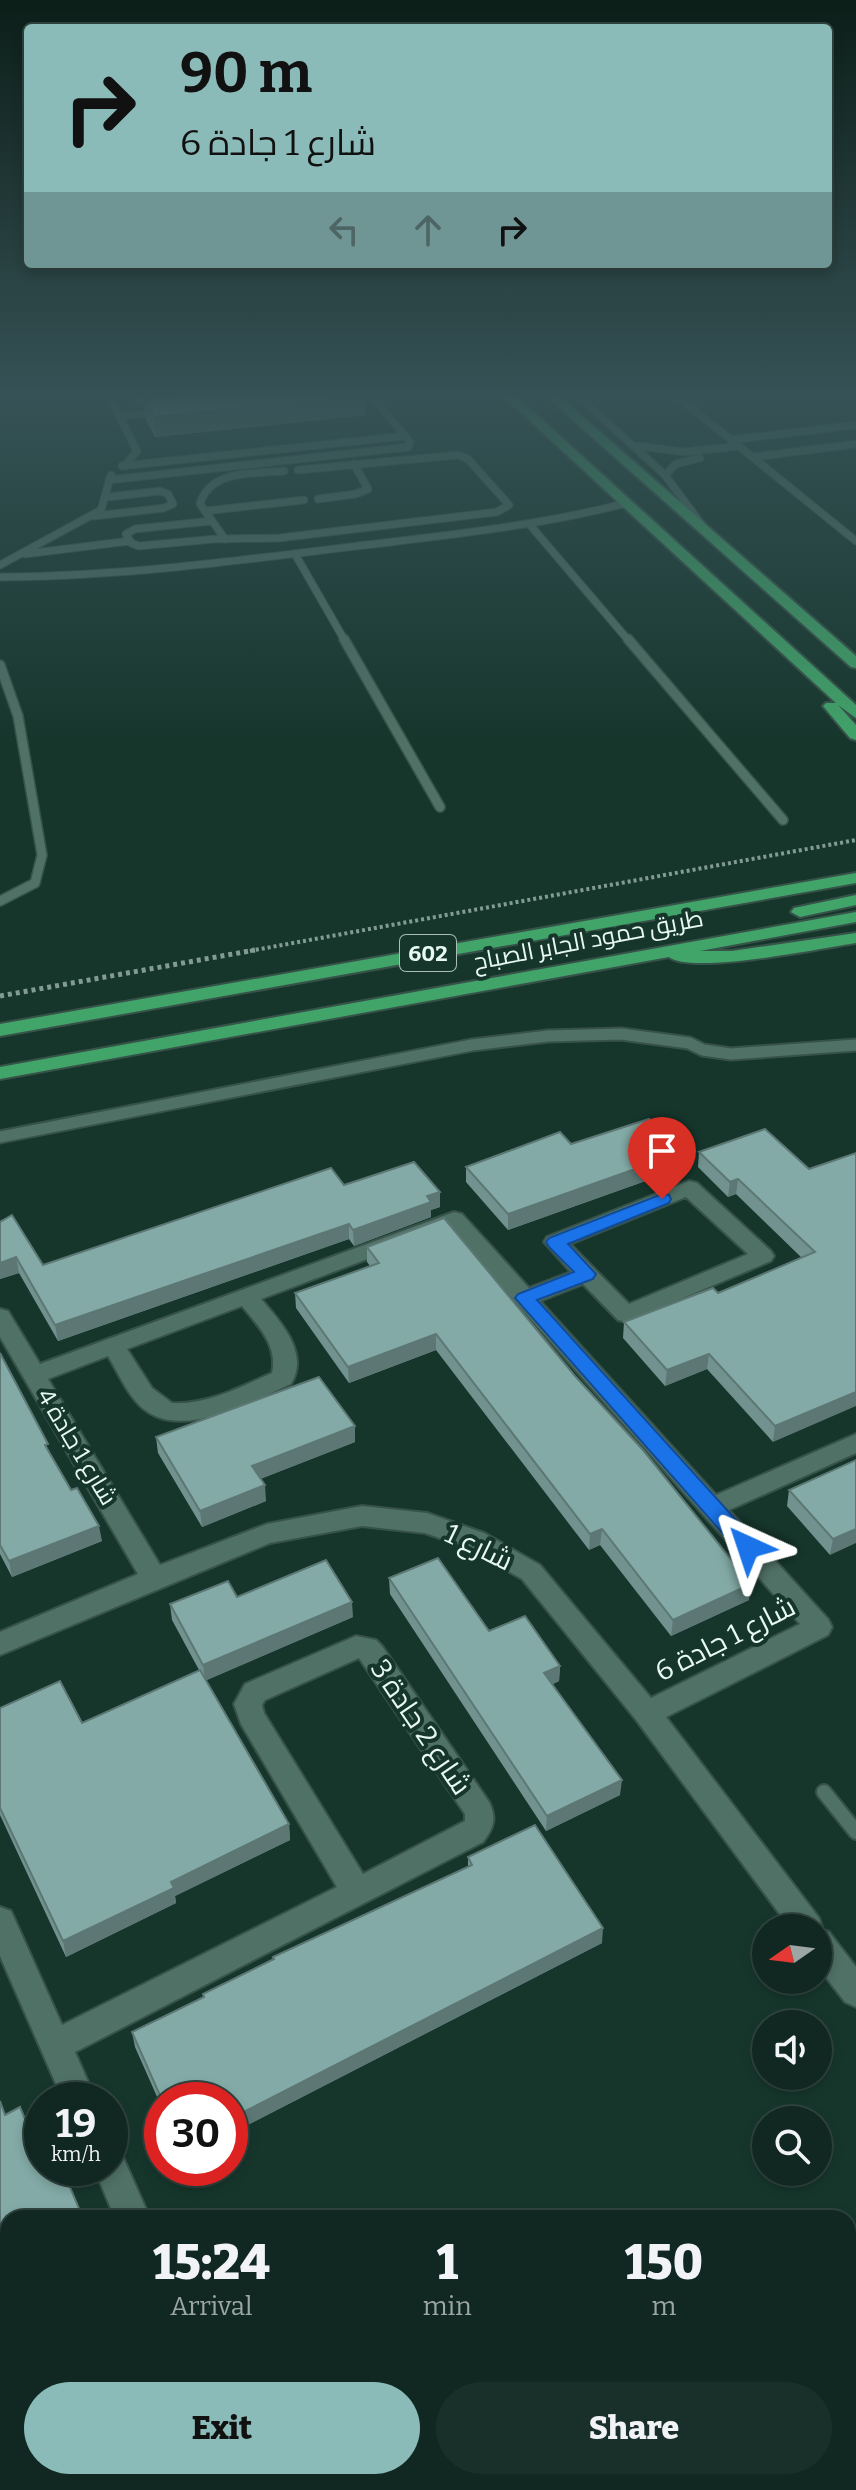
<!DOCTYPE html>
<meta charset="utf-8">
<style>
:root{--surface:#102821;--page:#19302a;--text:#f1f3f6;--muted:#9ca6a5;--line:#30443f;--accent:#8bbbb9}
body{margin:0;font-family:Bitter,Cairo,serif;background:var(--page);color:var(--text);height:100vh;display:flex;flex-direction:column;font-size:30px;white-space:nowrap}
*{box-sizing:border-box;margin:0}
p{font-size:26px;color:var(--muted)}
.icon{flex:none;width:44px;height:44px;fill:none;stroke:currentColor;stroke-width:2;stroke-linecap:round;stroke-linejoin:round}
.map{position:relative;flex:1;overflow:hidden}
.sheet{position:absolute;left:0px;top:2210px;width:856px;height:280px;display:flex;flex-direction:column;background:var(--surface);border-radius:24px 24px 0 0;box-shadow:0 4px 12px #0003,0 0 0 2px var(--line)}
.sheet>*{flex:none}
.top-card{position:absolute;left:24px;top:24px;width:808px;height:244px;border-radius:8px;box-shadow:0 4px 12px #0003,0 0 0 2px var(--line);background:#8bbbb9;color:#111;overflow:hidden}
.needle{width:52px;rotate:256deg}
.buttons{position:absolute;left:752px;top:1914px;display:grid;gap:16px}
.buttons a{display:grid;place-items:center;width:80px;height:80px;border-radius:50%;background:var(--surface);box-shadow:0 4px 12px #0003,0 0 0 2px var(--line);font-size:40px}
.speed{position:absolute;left:24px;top:2082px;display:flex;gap:16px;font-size:40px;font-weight:700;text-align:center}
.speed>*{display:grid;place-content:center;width:104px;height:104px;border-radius:50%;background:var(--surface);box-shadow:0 4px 12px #0003,0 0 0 2px var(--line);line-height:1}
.speed small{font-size:20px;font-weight:400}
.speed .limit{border:12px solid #d22;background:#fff;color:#111}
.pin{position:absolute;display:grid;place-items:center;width:68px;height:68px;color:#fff;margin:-82px -34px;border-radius:50% 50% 50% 0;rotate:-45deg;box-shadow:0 0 8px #0007}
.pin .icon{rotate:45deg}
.me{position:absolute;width:88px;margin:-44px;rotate:318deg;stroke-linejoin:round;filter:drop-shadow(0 0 6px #0008)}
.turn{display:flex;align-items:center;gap:28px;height:168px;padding:0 24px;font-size:36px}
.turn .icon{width:104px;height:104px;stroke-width:2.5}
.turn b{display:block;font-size:56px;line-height:68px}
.lanes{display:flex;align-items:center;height:76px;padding:0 24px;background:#0003;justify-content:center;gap:40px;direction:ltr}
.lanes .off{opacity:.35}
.eta{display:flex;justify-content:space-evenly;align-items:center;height:136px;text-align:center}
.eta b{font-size:48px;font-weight:800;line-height:56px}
.primary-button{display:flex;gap:16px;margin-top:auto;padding:16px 24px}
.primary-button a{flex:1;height:92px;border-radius:48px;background:var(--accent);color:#111;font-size:32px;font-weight:800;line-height:92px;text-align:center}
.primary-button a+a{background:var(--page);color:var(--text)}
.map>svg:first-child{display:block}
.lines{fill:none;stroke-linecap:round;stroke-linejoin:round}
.service-far3-casing{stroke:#375249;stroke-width:9}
.service-far2-casing{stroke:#375249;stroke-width:12}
.service-far1-casing{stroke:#375249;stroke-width:15}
.service-casing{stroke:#375249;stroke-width:18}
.minor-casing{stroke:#375249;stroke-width:4}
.primary-casing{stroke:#375249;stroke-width:4}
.path-far1{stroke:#839c93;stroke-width:4;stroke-dasharray:3 3;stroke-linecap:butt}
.path{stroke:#839c93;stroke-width:5;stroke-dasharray:4 4;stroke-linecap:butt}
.service-far3{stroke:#507165;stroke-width:7}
.service-far2{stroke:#507165;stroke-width:9}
.service-far1{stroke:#507165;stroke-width:11}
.service{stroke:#507165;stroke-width:14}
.minor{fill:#507165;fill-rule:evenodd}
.primary{fill:#41a469;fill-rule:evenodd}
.wall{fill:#71928f}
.shaded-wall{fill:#5c7774}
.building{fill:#83aaa6;stroke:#5c7774;stroke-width:2}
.route{fill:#1a73e8;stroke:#114b97;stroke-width:2}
.labels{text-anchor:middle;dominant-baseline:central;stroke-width:8;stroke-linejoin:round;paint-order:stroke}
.shield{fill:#16362c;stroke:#a8beb7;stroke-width:2}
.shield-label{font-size:22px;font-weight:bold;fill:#e7f9f2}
.street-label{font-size:24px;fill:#e7f9f2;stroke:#16362c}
.near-street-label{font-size:28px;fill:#e7f9f2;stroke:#16362c}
</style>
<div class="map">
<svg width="856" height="2490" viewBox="0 0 856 2490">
<rect width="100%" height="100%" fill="#16362c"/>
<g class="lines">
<defs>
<g id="service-far3">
<path d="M109,396L137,451L126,464"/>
<path d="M578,396L665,475L702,525"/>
<path d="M677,396L856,541"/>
<path d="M119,416L160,412"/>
<path d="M731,440L856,425"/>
<path d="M638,446L685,452L739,446"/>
<path d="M753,457L856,444"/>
<path d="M122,466L405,436"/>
<path d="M665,475L676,464L700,458"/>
<path d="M109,480L408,447L410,442L372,396"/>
<path d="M318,499L356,494L368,489L354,464"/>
<path d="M205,511L304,500"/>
<path d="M94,516L164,508L173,504L168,494L160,491L108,497"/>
<path d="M212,521L135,529L126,534L131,543L139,546L215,539L279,538L497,512L509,505L468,459L458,455L298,470"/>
<path d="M530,525L629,641"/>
<path d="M225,539L200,504C210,469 254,474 284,471"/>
<path d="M25,554L130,541"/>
<path d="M295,554L345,641"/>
<path d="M0,565L101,510L111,475"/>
<path d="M0,577C120,576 238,561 357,546C448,535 538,526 627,503"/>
</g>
<g id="service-far2">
<path d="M344,639L440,807"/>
<path d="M628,639L783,820"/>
<path d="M0,665L18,716L42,855L35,883L0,901"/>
</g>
<path id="service-far1" d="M0,1137L472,1045L548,1036L621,1034L689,1043L703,1050L731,1054L856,1045"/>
<path id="service" d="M824,1792L856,1832"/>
<g id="minor">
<path d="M689,1181L697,1183L771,1251L774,1256L771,1261L626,1322L618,1320L583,1284L540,1301L716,1495L856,1434V1453L729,1510L828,1619L832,1627L828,1635L666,1717L819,1918L823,1930L829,1932L856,1967V2007L845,2002L818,1967V1928H790L637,1721L522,1579L466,1547L425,1533L362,1526L270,1543L0,1655V1632L138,1574L0,1337V1309L8,1311L40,1364L454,1212L462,1214L529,1288L571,1272L544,1242L547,1237ZM686,1197L748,1254L629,1304L570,1244ZM450,1228L800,1624L651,1698L540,1565L484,1533L427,1513L362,1506L267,1524L160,1565L48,1379L108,1356C119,1374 130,1401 148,1412C187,1438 254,1400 291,1384C310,1353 280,1321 261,1299ZM242,1306C258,1326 278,1345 272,1373C240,1387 207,1405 172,1403L152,1388L127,1349Z"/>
<path d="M356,1636L376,1640L382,1646L489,1802C497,1818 494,1828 483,1842L75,2052L96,2100H63L0,1956V1907L11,1911L62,2025L337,1887L241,1724L234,1704L245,1684ZM359,1658L465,1814V1821L363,1874L264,1713L262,1705L265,1700Z"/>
<path d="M110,2150L122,2155L150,2218H115L94,2168H110Z"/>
<path d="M232,2482H271L274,2490H236Z"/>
</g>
<g id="primary">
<path d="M503,396H516L856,705V718L838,705L856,725V740L850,738L823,706L826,703H836Z"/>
<path d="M546,396H559L856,656V668L851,667Z"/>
<path d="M856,873V883L0,1036V1024Z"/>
<path d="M856,895V905L800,917L791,912L794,908Z"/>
<path d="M856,912V922L700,951H732L856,933V943C823,948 691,975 669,957L0,1079V1067Z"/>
</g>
</defs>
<use href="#service-far3" class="service-far3-casing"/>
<use href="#service-far2" class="service-far2-casing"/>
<use href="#service-far1" class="service-far1-casing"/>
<use href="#service" class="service-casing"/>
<use href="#minor" class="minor-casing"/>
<use href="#primary" class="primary-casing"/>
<path class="path-far1" d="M244,952L856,840"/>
<path class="path" d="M0,996L255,950"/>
<use href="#service-far3" class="service-far3"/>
<use href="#service-far2" class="service-far2"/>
<use href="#service-far1" class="service-far1"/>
<use href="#service" class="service"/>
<use href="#minor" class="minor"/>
<use href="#primary" class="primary"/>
</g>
<g class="wall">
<path d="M132,396H366V415L155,437L146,420L144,407H139Z"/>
<path d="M571,1144L682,1168L508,1230L466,1182V1167Z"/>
<path d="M699,1152L809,1169L856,1153L773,1442L707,1369L665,1386L623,1338L624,1322L718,1293L802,1258L736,1194L728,1197L698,1167Z"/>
<path d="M344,1185L440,1192V1207L431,1210V1217L354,1246L349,1239L58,1341L19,1273L0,1279V1222L43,1265Z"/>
<path d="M367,1247L749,1600L671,1636L600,1545L589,1550L436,1350L349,1383L296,1308L295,1293L370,1266L367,1262Z"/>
<path d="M0,1353L50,1453L102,1541L12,1577L0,1554Z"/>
<path d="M156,1437L355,1442L260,1479L266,1501L202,1527L158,1453Z"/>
<path d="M856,1460L830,1555L787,1506L789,1490Z"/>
<path d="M389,1578L489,1631L560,1666L559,1681L553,1684L620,1795L546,1831L390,1594Z"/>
<path d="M237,1597L353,1617L206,1680L289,1824L290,1840L175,1896L176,1903L66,1957L0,1815V1708L82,1723L199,1670L172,1620L170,1604Z"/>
<path d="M468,1857L602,1943L230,2134V2100H162V2108L135,2047L132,2032L203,1997V1994L273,1960V1957L468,1867Z"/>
</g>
<g class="shaded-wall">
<path d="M138,396H197L144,400V407H139Z"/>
<path d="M355,396H366V415L155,437L154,417Z"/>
<path d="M683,1152L682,1168L508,1230V1214Z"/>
<path d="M738,1179L736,1194L728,1197L730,1182Z"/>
<path d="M440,1192V1207L431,1210V1217L354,1246L353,1230L427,1196Z"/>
<path d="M349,1224V1239L58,1341L55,1325Z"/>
<path d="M16,1257L19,1273L0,1279V1263Z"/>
<path d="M436,1334V1350L349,1383L348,1367Z"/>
<path d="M709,1354L707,1369L665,1386L667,1370Z"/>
<path d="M856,1392V1406L773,1442L775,1426Z"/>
<path d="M355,1426V1442L253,1482L252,1466Z"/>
<path d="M265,1485L266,1501L202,1527L200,1511Z"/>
<path d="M99,1526L102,1541L12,1577L9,1561Z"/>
<path d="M602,1529L600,1545L589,1550L590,1534Z"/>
<path d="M856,1529V1543L830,1555L833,1539Z"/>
<path d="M751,1584L749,1600L671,1636L673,1620Z"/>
<path d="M352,1602L353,1617L205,1681L203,1665Z"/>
<path d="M560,1666L559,1681L543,1689L544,1673Z"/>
<path d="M622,1780L620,1795L546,1831L547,1816Z"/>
<path d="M289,1824L290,1840L175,1896L176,1903L66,1957L63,1941L171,1882Z"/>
<path d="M603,1928L602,1943L230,2134V2119Z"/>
</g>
<g class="building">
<path d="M184,396H355L154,417L144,400Z"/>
<path d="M649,1119L683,1152L508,1214L466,1167L560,1132L571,1144Z"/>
<path d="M765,1129L809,1169L856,1153V1392L775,1426L709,1354L667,1370L624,1322L713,1288L718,1293L815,1252L738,1179L730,1182L699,1152Z"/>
<path d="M414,1162L440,1192L427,1196L431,1202L353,1230L349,1224L55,1325L16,1257L0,1263V1222L12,1215L43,1265L331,1168L344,1185Z"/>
<path d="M444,1218L575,1376L643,1450L751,1584L673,1620L602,1529L590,1534L436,1334L348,1367L295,1293L379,1263L367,1247Z"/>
<path d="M0,1353L48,1444L45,1445L71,1490L77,1488L99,1526L9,1561L0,1545Z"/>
<path d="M319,1377L355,1426L252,1466L265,1485L200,1511L156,1437Z"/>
<path d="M856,1460V1529L833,1539L789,1490Z"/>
<path d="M438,1558L489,1631L525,1616L560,1666L544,1673L622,1780L547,1816L389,1578Z"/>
<path d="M326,1560L352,1602L203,1665L170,1604L228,1581L237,1597Z"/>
<path d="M200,1670L289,1824L171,1882L174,1888L63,1941L0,1808V1708L60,1681L82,1723Z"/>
<path d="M535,1825L603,1928L230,2119V2100H162L132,2032L204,1997L203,1994L274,1959L273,1957L472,1865L468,1857Z"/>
<path d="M0,2101L5,2115L20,2107L42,2160V2168H45L48,2175L62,2168L83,2218H8V2482H178L182,2490H0Z"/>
<path d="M200,2482L203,2490H187Z"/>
</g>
<linearGradient id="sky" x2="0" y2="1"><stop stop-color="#0c1e18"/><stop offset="0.53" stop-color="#365256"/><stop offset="1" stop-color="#365256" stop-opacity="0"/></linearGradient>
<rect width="856" height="745" fill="url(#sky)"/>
<path class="route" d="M662,1194L669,1195L671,1199L669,1203L568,1244L596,1274L593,1279L537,1300L755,1541L758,1547L755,1553L748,1555L740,1553L515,1298L518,1294L574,1272L549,1247L546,1242L549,1238Z"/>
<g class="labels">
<rect class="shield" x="400" y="935" width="56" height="36" rx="6"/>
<g class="shield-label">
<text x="428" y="953">602</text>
</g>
<g class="street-label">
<text transform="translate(588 940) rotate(-11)">طريق حمود الجابر الصباح</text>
<text transform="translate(77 1447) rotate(59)">شارع 1 جادة 4</text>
</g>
<g class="near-street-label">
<text transform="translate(479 1547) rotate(26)">شارع 1</text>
<text transform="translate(725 1639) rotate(-27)">شارع 1 جادة 6</text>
<text transform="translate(421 1727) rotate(56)">شارع 2 جادة 3</text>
</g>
</g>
</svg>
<div class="buttons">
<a><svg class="needle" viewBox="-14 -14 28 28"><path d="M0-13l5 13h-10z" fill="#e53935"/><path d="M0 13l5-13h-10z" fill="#9ca6a5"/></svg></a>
<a><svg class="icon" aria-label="sound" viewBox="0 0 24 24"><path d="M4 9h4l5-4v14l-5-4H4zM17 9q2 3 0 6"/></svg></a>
<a><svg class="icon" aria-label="search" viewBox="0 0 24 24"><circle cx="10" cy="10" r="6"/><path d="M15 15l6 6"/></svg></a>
</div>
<div class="speed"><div>19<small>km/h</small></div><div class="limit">30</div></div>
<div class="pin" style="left:662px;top:1199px;background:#d93025"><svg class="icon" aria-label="arrive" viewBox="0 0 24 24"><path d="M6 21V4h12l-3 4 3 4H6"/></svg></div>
<svg class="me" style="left:748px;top:1547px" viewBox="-20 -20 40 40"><path d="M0-17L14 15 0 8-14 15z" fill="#1a73e8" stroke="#fff" stroke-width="4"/></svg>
<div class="top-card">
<div class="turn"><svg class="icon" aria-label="right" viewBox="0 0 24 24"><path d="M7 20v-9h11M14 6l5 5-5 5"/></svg><div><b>90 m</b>شارع 1 جادة 6</div></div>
<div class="lanes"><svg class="icon off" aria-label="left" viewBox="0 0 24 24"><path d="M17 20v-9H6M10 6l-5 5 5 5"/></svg><svg class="icon off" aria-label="ahead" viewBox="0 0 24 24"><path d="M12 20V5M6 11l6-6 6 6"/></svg><svg class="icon" aria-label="right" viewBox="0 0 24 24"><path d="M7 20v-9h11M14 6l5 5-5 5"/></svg></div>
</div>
<section class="sheet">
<div class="eta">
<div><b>15:24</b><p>Arrival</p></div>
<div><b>1</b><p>min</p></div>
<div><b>150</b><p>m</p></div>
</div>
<div class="primary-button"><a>Exit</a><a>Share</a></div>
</section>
</div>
